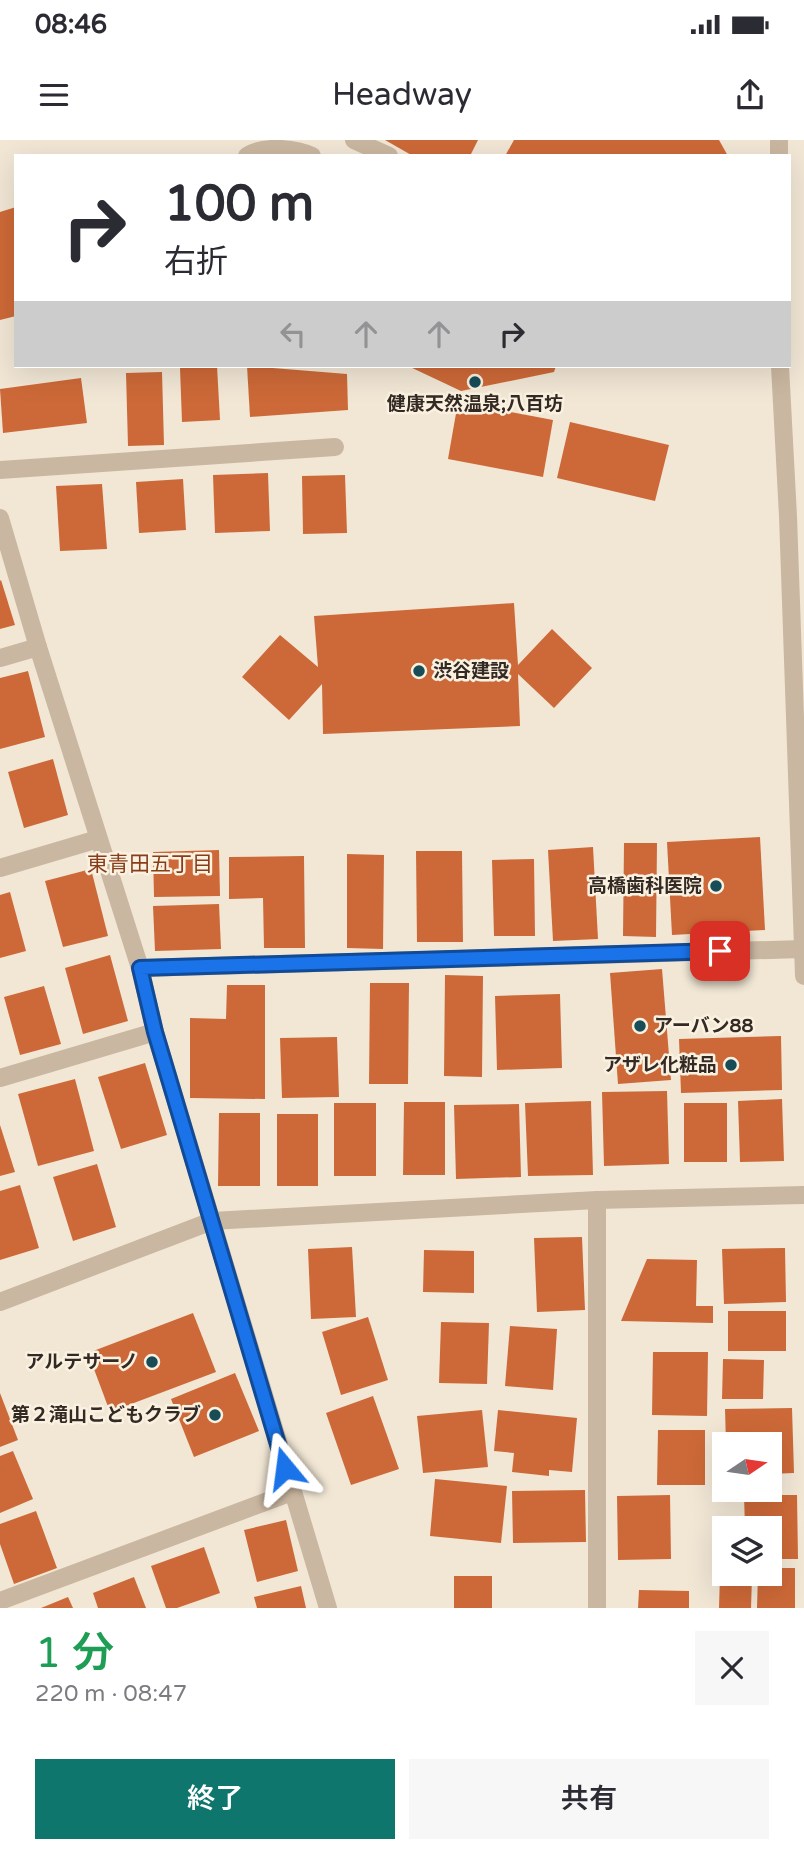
<!DOCTYPE html>
<html lang="ja">
<meta charset="utf-8">
<style>
:root{--surface:#fff;--page:#f7f7f7;--text:#2b2b33;--muted:#7c7c81;--accent:#0f766e}
body{margin:0;font-family:"Varela Round","Noto Sans JP",sans-serif;background:var(--page);color:var(--text);height:100vh;display:flex;flex-direction:column;font-size:26px;white-space:nowrap}
*{box-sizing:border-box;margin:0}
p{font-size:23px;color:var(--muted)}
.icon{flex:none;width:38px;height:38px;fill:none;stroke:currentColor;stroke-width:2;stroke-linecap:round;stroke-linejoin:round}
.map{position:relative;height:1468px;overflow:hidden}
.drawer{display:flex;flex-direction:column;background:var(--surface);flex:1}
.drawer>*{flex:none}
.top-card{position:absolute;left:14px;top:14px;width:777px;height:214px;border-radius:0px;box-shadow:0 7px 28px #0002;background:#fff;color:var(--text);overflow:hidden}
.needle{width:46px;rotate:77deg}
.tools{position:absolute;left:712px;top:1292px;display:grid;gap:14px}
.tools a{display:grid;place-items:center;width:70px;height:70px;border-radius:0px;background:var(--surface);box-shadow:0 7px 28px #0002;font-size:35px}
.pin{position:absolute;display:grid;place-items:center;width:60px;height:60px;color:#fff;margin:-30px;border-radius:14px;box-shadow:0 4px 10px #0006}
.me{position:absolute;width:77px;margin:-38px;rotate:344deg;stroke-linejoin:round;filter:drop-shadow(0 0 5px #0008)}
.turn{display:flex;align-items:center;gap:24px;height:147px;padding:0 35px;font-size:32px}
.turn .icon{width:91px;height:91px;stroke-width:2.5}
.turn b{display:block;font-size:49px;line-height:60px}
.lanes{display:flex;align-items:center;height:66px;padding:0 35px;background:#0003;justify-content:center;gap:35px;direction:ltr}
.lanes .off{opacity:.35}
.round{display:grid;place-items:center;flex:none;width:74px;height:74px;border-radius:0px;background:var(--page)}
.summary{display:flex;align-items:center;justify-content:space-between;height:119px;padding:0 35px}
h1{font-size:42px;font-weight:600;line-height:52px;color:#1e9e55}
.action{display:flex;gap:14px;margin-top:auto;padding:14px 35px}
.action a{flex:1;height:80px;border-radius:0px;background:var(--accent);color:#fff;font-size:28px;font-weight:600;line-height:80px;text-align:center}
.action a+a{background:var(--page);color:var(--text)}
.status{display:flex;justify-content:space-between;align-items:center;height:49px;padding:0 35px;background:var(--surface);direction:ltr}
.status svg{height:19px;fill:currentColor}
header{display:flex;justify-content:space-between;align-items:center;height:91px;padding:0 35px;background:var(--surface);font-size:32px;font-weight:600}
.map>svg:first-child{display:block}
.building{fill:#cd6938}
.lines{fill:none;stroke-linecap:round;stroke-linejoin:round}
.minor{stroke:#cab7a1;stroke-width:18}
.route-casing{stroke:#114b97;stroke-width:18}
.route{stroke:#1a73e8;stroke-width:12}
.poi-dot{fill:#184d57;stroke:#faf1e1;stroke-width:2.5}
.labels{text-anchor:middle;dominant-baseline:central;stroke-width:5;stroke-linejoin:round;paint-order:stroke}
.poi-label{font-size:19px;font-weight:bold;fill:#342a24;stroke:#faf1e1;text-anchor:end}
.neighbourhood-label{font-size:21px;fill:#873d19;stroke:#faf1e1}
</style>
<div class="status"><b>08:46</b><svg viewBox="0 0 49 12"><path d="M0 12V9h3v3zM5 12V6h3v6zM10 12V3h3v9zM15 12V0h3v12zM26 1h20v11H26zM47 4h2v5h-2z"/></svg></div>
<header><svg class="icon" aria-label="menu" viewBox="0 0 24 24"><path d="M4 6h16M4 12h16M4 18h16"/></svg>Headway<svg class="icon" aria-label="share" viewBox="0 0 24 24"><path d="M12 15V3M7 8l5-5 5 5M5 13v7h14v-7"/></svg></header>
<div class="map">
<svg width="804" height="1468" viewBox="0 0 804 1468">
<rect width="100%" height="100%" fill="#f2e7d5"/>
<g class="building">
<path d="M385,0H478L470,16H413Z"/>
<path d="M514,0H719L728,16H505Z"/>
<path d="M16,67V176L0,180V72Z"/>
<path d="M217,226L220,280L182,282L180,228Z"/>
<path d="M247,226L347,234L348,270L250,277Z"/>
<path d="M408,226H556L554,232L461,251Z"/>
<path d="M162,232L164,305L128,306L126,233Z"/>
<path d="M81,238L87,283L3,293L0,249Z"/>
<path d="M458,262L553,280L543,337L448,319Z"/>
<path d="M570,282L669,305L655,361L557,338Z"/>
<path d="M268,333L270,391L215,393L213,335Z"/>
<path d="M345,335L347,393L303,394L302,336Z"/>
<path d="M183,339L186,390L139,393L136,342Z"/>
<path d="M102,344L107,409L60,411L56,346Z"/>
<path d="M1,440L15,485L0,489V441Z"/>
<path d="M514,463L518,525L552,489L592,528L554,568L518,534L520,586L323,594L322,544L289,580L242,537L280,495L318,527L314,476Z"/>
<path d="M28,531L45,597L0,609V538Z"/>
<path d="M53,619L68,675L24,688L8,632Z"/>
<path d="M760,697L765,790L672,795L667,702Z"/>
<path d="M624,703H657L656,797L623,796Z"/>
<path d="M593,707L598,799L553,801L548,710Z"/>
<path d="M219,710L220,756L154,757L153,712Z"/>
<path d="M416,711H462L463,802H417Z"/>
<path d="M347,714L384,715L383,809L347,808Z"/>
<path d="M304,716L305,808H264L263,758L229,759V717Z"/>
<path d="M534,719L535,796H494L492,720Z"/>
<path d="M91,729L108,796L63,807L45,741Z"/>
<path d="M10,752L26,811L0,818V755Z"/>
<path d="M219,764L221,809L155,811L153,766Z"/>
<path d="M110,815L128,881L83,894L65,828Z"/>
<path d="M662,829L671,940L618,944L610,833Z"/>
<path d="M445,835L483,836L482,937L444,936Z"/>
<path d="M370,843H409L408,944H369Z"/>
<path d="M227,845H265V959L190,958V878L226,879Z"/>
<path d="M44,846L61,904L20,915L4,857Z"/>
<path d="M560,854L562,928L497,930L495,856Z"/>
<path d="M781,896L782,950L681,953L679,899Z"/>
<path d="M337,897L339,957L282,958L280,898Z"/>
<path d="M145,923L167,995L121,1009L98,937Z"/>
<path d="M75,939L94,1011L38,1026L18,954Z"/>
<path d="M667,951L669,1024L604,1026L602,952Z"/>
<path d="M782,959L784,1021L740,1022L738,961Z"/>
<path d="M591,961L593,1035L528,1036L525,963Z"/>
<path d="M404,962H445V1035H403Z"/>
<rect x="334" y="963" width="42" height="73"/>
<rect x="684" y="963" width="43" height="59"/>
<path d="M519,964L521,1037L456,1039L454,965Z"/>
<path d="M219,973H260V1046H218Z"/>
<rect x="277" y="974" width="41" height="72"/>
<path d="M0,985L15,1032L0,1036Z"/>
<path d="M97,1024L116,1087L73,1101L53,1037Z"/>
<path d="M20,1045L39,1108L0,1120V1051Z"/>
<path d="M582,1097L585,1170L537,1172L534,1098Z"/>
<path d="M352,1107L356,1177L311,1179L308,1109Z"/>
<path d="M785,1108L786,1162L724,1164L722,1109Z"/>
<path d="M424,1110L474,1111V1153L423,1152Z"/>
<path d="M647,1119L697,1120L696,1166H713V1183L621,1181Z"/>
<rect x="728" y="1171" width="58" height="40"/>
<path d="M193,1173L216,1232L110,1272L88,1213Z"/>
<path d="M368,1177L388,1240L341,1255L322,1192Z"/>
<path d="M441,1182L489,1183L487,1244L439,1243Z"/>
<path d="M510,1186L557,1189L553,1250L505,1246Z"/>
<path d="M653,1212H708L707,1276L652,1275Z"/>
<path d="M723,1219L764,1220L763,1259H722Z"/>
<path d="M235,1233L259,1291L194,1317L171,1259Z"/>
<path d="M0,1253L18,1300L0,1307Z"/>
<path d="M373,1256L399,1329L351,1345L326,1273Z"/>
<path d="M792,1268L794,1333L770,1334V1304H726L725,1269Z"/>
<path d="M482,1270L488,1327L423,1333L417,1276Z"/>
<path d="M498,1270L577,1278L572,1332L549,1330V1336L512,1332L514,1313L494,1311Z"/>
<path d="M658,1290H705V1345H657Z"/>
<path d="M13,1311L33,1359L0,1373V1316Z"/>
<path d="M435,1339L507,1346L501,1403L430,1396Z"/>
<path d="M585,1350L586,1402L513,1403L512,1351Z"/>
<path d="M670,1355L671,1419L618,1420L617,1356Z"/>
<path d="M744,1355H797L798,1419H770V1388H745Z"/>
<path d="M36,1371L57,1428L14,1444L0,1404V1384Z"/>
<path d="M286,1380L298,1431L257,1442L244,1390Z"/>
<path d="M204,1407L220,1453L177,1468H166L151,1426Z"/>
<path d="M770,1428H795V1468H757L758,1433H770Z"/>
<path d="M720,1435L752,1436L751,1468H719Z"/>
<rect x="454" y="1436" width="38" height="32"/>
<path d="M134,1437L146,1468H98L93,1453Z"/>
<path d="M301,1446L306,1468H257L254,1457Z"/>
<path d="M639,1450L689,1451V1468H638Z"/>
<path d="M68,1457L73,1468H41Z"/>
</g>
<g class="lines">
<g class="minor">
<path d="M354,0L389,16"/>
<path d="M779,0V16"/>
<path d="M247,16C263,5 295,8 312,16"/>
<path d="M780,226L788,376L804,836"/>
<path d="M0,330L335,307"/>
<path d="M0,378L38,507L140,828L155,892L328,1468"/>
<path d="M0,518L38,507"/>
<path d="M0,728L98,699"/>
<path d="M140,828L803,809"/>
<path d="M0,938L155,892"/>
<path d="M0,1162L212,1081L597,1060L804,1055"/>
<path d="M0,1461L292,1352"/>
<path d="M597,1468V1060"/>
</g>
</g>
<g class="lines">
<defs>
<path id="route" d="M285,1328L155,892L140,828L720,811"/>
</defs>
<use href="#route" class="route-casing"/>
<use href="#route" class="route"/>
</g>
<g class="poi-dot">
<circle cx="475" cy="242" r="7"/>
<circle cx="419" cy="531" r="7"/>
<circle cx="716" cy="746" r="7"/>
<circle cx="640" cy="886" r="7"/>
<circle cx="731" cy="925" r="7"/>
<circle cx="152" cy="1222" r="7"/>
<circle cx="215" cy="1275" r="7"/>
</g>
<g class="labels">
<g class="poi-label">
<text x="475" y="264" text-anchor="middle">健康天然温泉;八百坊</text>
<text x="433" y="531" text-anchor="start">渋谷建設</text>
<text x="702" y="746">高橋歯科医院</text>
<text x="654" y="886" text-anchor="start">アーバン88</text>
<text x="717" y="925">アザレ化粧品</text>
<text x="138" y="1222">アルテサーノ</text>
<text x="201" y="1275">第２滝山こどもクラブ</text>
</g>
<g class="neighbourhood-label">
<text x="150" y="724">東青田五丁目</text>
</g>
</g>
</svg>
<div class="tools">
<a><svg class="needle" viewBox="-14 -14 28 28"><path d="M0-13l5 13h-10z" fill="#e53935"/><path d="M0 13l5-13h-10z" fill="#7c7c81"/></svg></a>
<a><svg class="icon" aria-label="layers" viewBox="0 0 24 24"><path d="M12 4l9 5-9 5-9-5zM3 14l9 5 9-5"/></svg></a>
</div>
<div class="pin" style="left:720px;top:811px;background:#d93025"><svg class="icon" aria-label="arrive" viewBox="0 0 24 24"><path d="M6 21V4h12l-3 4 3 4H6"/></svg></div>
<svg class="me" style="left:285px;top:1328px" viewBox="-20 -20 40 40"><path d="M0-17L14 15 0 8-14 15z" fill="#1a73e8" stroke="#fff" stroke-width="4"/></svg>
<div class="top-card">
<div class="turn"><svg class="icon" aria-label="right" viewBox="0 0 24 24"><path d="M7 20v-9h11M14 6l5 5-5 5"/></svg><div><b>100 m</b>右折</div></div>
<div class="lanes"><svg class="icon off" aria-label="left" viewBox="0 0 24 24"><path d="M17 20v-9H6M10 6l-5 5 5 5"/></svg><svg class="icon off" aria-label="ahead" viewBox="0 0 24 24"><path d="M12 20V5M6 11l6-6 6 6"/></svg><svg class="icon off" aria-label="ahead" viewBox="0 0 24 24"><path d="M12 20V5M6 11l6-6 6 6"/></svg><svg class="icon" aria-label="right" viewBox="0 0 24 24"><path d="M7 20v-9h11M14 6l5 5-5 5"/></svg></div>
</div>
</div>
<section class="drawer">
<div class="summary"><div><h1>1 分</h1><p>220 m · 08:47</p></div><a class="round"><svg class="icon" aria-label="close" viewBox="0 0 24 24"><path d="M6 6l12 12M18 6L6 18"/></svg></a></div>
<div class="action"><a>終了</a><a>共有</a></div>
</section>
